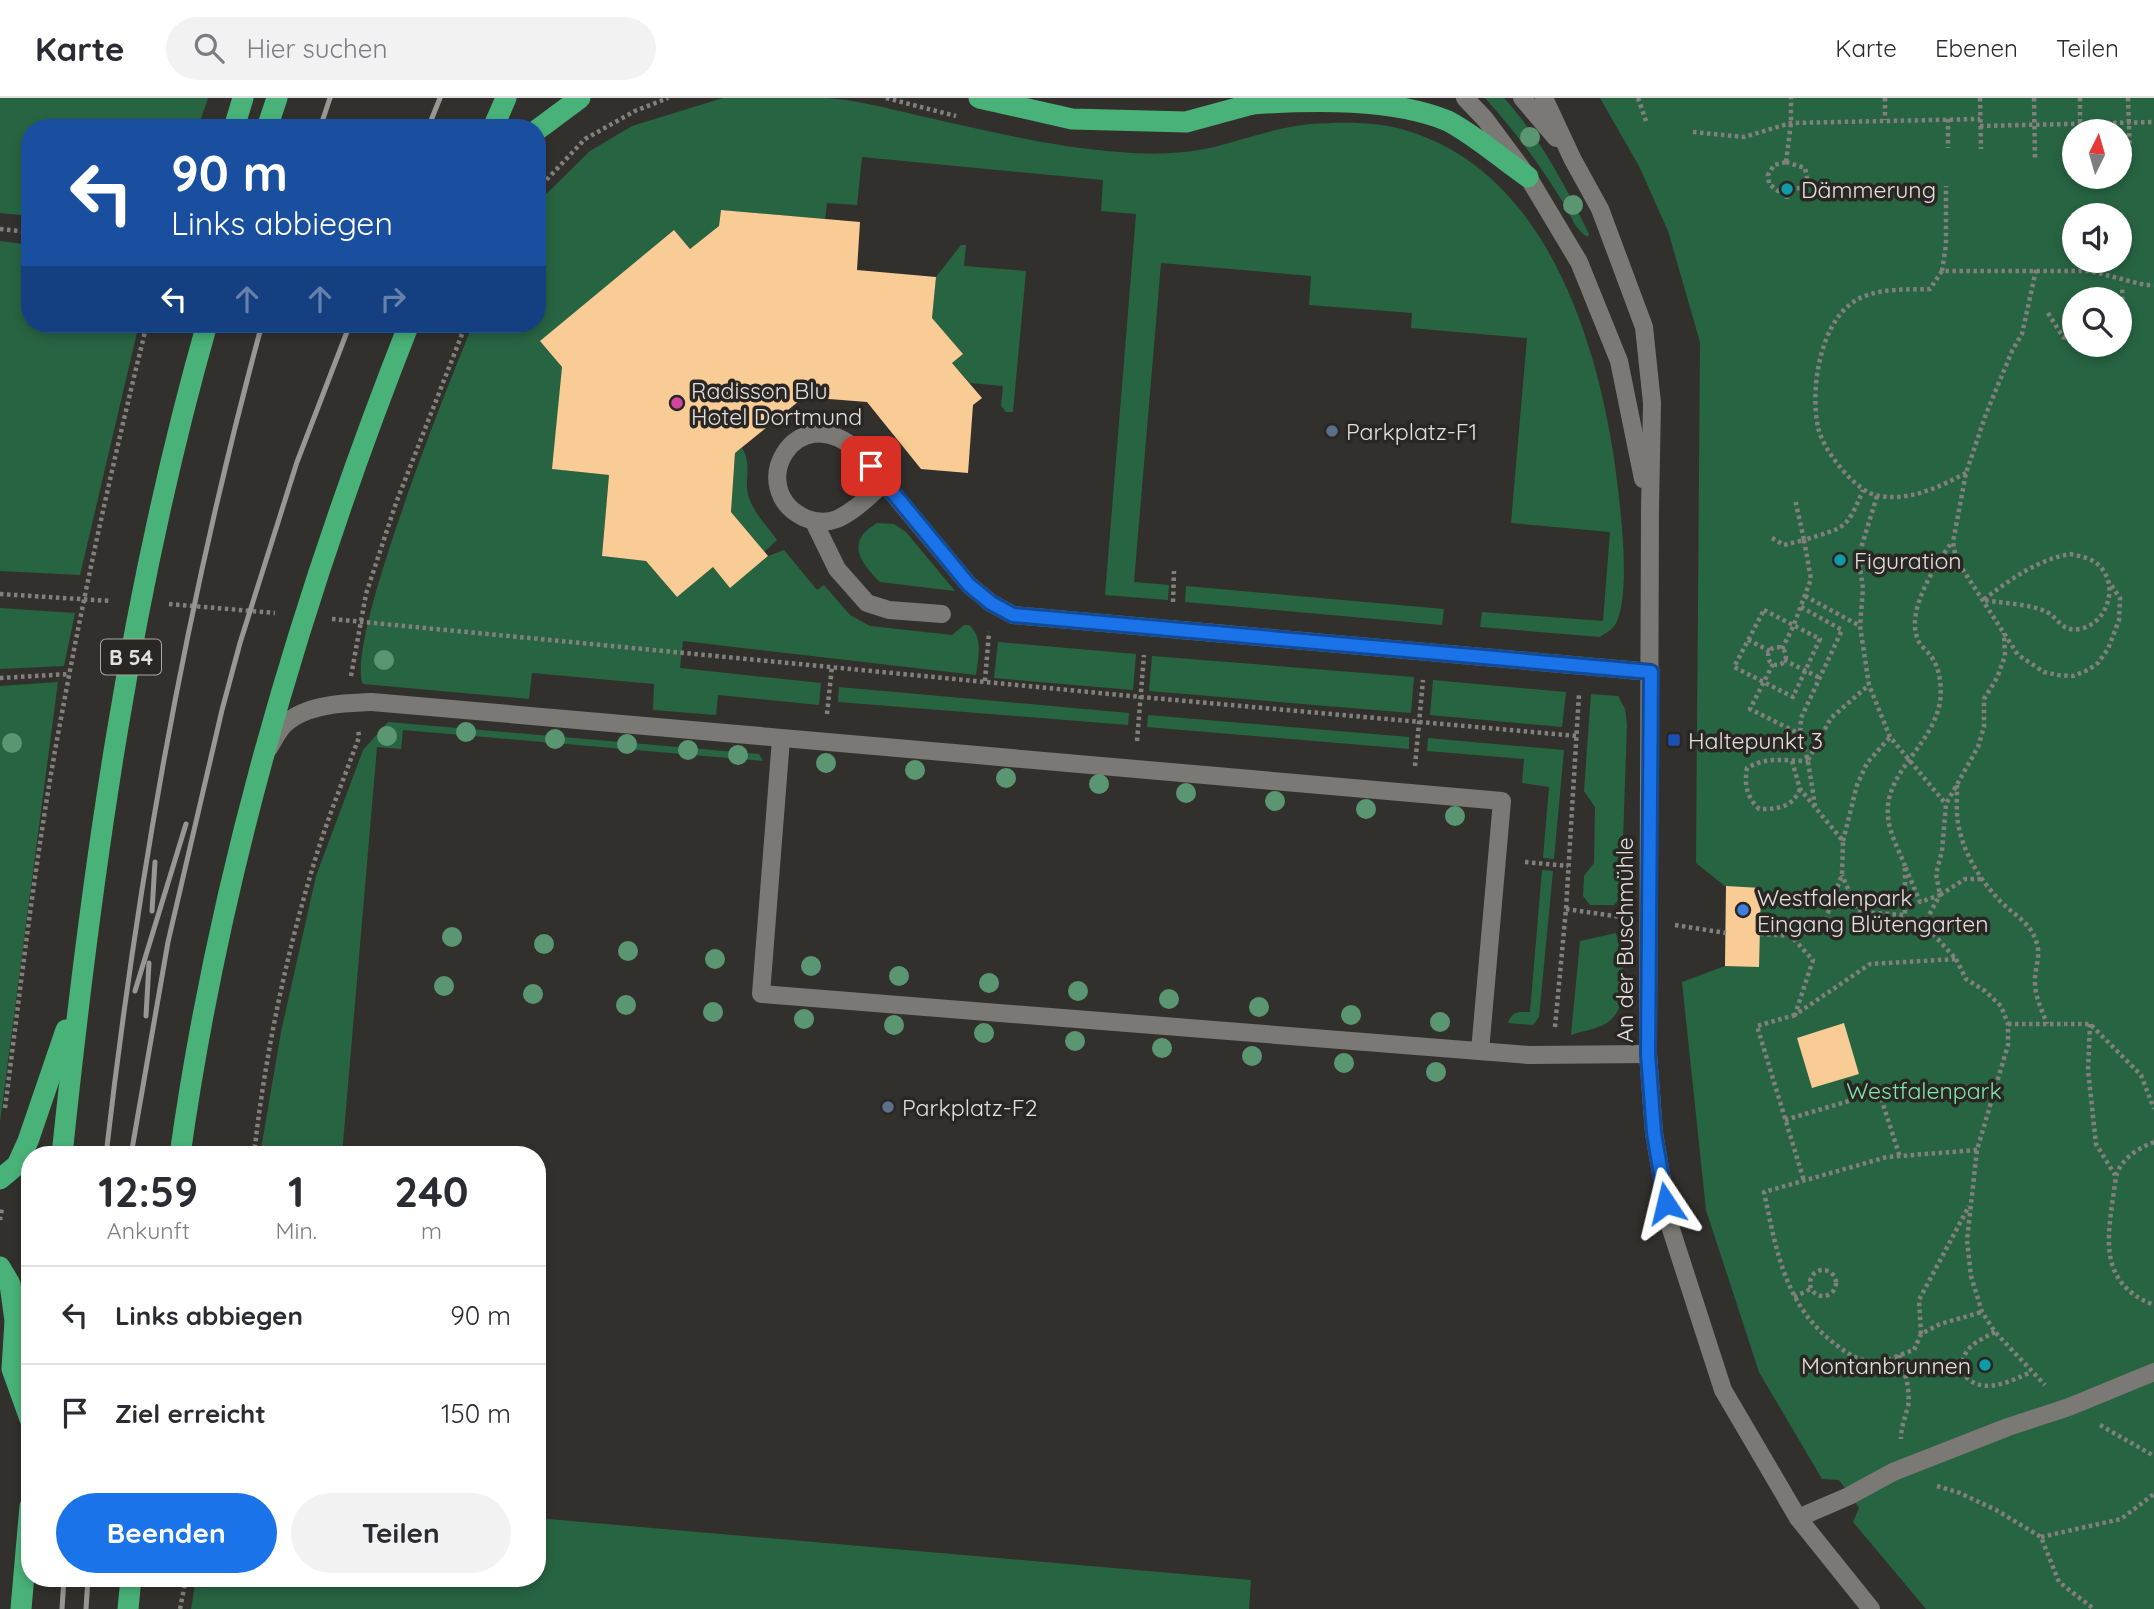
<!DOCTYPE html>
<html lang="de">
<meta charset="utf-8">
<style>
:root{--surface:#fff;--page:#f2f2f3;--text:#2b2b33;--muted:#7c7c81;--line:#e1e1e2;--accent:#1a73e8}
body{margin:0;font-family:Quicksand,sans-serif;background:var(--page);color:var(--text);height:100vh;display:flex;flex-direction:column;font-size:26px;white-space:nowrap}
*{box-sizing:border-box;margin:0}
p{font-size:23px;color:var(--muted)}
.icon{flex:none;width:38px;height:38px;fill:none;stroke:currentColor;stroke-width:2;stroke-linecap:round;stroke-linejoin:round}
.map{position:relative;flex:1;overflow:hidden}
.side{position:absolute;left:21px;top:1048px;width:525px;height:441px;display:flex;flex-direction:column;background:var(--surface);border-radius:28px;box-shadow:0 4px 10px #0003}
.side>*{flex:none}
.hud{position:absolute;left:21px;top:21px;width:525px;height:214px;border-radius:28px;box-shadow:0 4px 10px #0003;background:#1a4fa0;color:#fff;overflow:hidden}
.needle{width:46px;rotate:5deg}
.controls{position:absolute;left:2062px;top:21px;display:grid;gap:14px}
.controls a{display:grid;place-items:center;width:70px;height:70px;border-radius:50%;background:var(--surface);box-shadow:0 4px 10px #0003;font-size:35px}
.pin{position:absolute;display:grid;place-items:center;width:60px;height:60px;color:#fff;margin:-30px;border-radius:14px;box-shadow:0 4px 10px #0006}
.me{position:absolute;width:77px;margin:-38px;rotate:350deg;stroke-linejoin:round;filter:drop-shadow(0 0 5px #0008)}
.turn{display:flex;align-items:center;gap:24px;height:147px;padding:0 35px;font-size:32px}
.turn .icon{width:91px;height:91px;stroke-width:2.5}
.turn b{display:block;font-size:49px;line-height:60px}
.lanes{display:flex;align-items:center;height:66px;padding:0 35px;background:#0003;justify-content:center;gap:35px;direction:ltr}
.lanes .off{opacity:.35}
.eta{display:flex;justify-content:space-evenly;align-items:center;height:119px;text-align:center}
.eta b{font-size:42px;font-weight:700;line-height:49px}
.action{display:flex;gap:14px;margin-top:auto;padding:14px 35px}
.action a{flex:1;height:80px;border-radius:42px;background:var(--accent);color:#fff;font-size:28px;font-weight:700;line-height:80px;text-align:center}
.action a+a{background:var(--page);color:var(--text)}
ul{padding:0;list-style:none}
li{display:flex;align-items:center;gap:21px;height:98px;padding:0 35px;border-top:2px solid var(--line)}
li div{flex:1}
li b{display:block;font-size:26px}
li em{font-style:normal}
header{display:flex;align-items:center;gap:42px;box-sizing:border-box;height:98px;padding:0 35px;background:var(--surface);border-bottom:2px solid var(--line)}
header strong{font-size:33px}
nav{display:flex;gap:38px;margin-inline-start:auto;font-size:24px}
.search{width:490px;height:63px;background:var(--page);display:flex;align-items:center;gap:18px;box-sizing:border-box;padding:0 24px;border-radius:38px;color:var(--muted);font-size:26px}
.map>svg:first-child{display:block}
.green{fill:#276442;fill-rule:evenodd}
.building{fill:#f8cc94}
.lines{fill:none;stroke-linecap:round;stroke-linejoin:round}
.path{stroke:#82807d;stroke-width:4.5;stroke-dasharray:3.5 3.5;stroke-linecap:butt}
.minor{stroke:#7b7975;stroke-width:18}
.highway{stroke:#49b278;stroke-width:21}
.rail{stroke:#999795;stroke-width:5}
.tree{fill:#5a9671}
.route-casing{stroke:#114b97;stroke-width:18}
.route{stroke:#1a73e8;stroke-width:12}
.culture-dot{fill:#0f9aa8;stroke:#292623;stroke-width:2.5}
.hotel-dot{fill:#d1479c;stroke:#292623;stroke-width:2.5}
.service-dot{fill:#5c6f8a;stroke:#292623;stroke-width:2.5}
.transit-dot{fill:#1a4fb4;stroke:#292623;stroke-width:2.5}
.shop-dot{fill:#3f7fe0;stroke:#292623;stroke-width:2.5}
.labels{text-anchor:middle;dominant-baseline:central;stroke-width:7;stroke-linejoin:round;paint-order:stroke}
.shield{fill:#292623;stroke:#aaa8a6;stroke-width:2}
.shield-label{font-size:21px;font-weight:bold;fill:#e2e0de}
.poi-label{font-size:23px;fill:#e2e0de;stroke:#292623;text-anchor:start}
.street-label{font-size:23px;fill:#e2e0de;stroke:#292623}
.park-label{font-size:23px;fill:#7beaa8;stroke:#292623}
</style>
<header>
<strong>Karte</strong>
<div class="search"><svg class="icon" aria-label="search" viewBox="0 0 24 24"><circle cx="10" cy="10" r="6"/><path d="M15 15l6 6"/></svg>Hier suchen</div>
<nav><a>Karte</a><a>Ebenen</a><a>Teilen</a></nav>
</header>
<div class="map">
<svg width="2154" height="1511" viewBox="0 0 2154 1511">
<rect width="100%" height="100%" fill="#32302d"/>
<g class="green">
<path d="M0,0H208L198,30H30V118L0,115Z"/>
<path d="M723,0C757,0 793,0 827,0C856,2 887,10 916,17C984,32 1050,49 1120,54C1149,57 1182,56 1210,50C1244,42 1277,29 1311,26C1342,24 1378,23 1408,33C1543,74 1595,235 1614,360C1619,398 1633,496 1615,527C1611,533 1605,535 1600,539L1480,529L1482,514L1603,523L1610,434L1511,425L1527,240L1411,230L1412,215L1309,207L1311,178L1161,165L1134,484L1169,487L1168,502L1105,497L1136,116L1101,113L1103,82L862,59L857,107L827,105L825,121L721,112L719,128L690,151L674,132L541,243L562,269L553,371L609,377L602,458L646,463L677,499L713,469L730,489L768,458L784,452L817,492L824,487L850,517L870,528L952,537L964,527H969C984,540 978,559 976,577L683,543L680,570L821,585L819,607L718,597L716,617L653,612L654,586L532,575L529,601L363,586C344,545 451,280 473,226H537V105L590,53L632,28Z"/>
<path d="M1485,0H1504C1540,40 1565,87 1589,136L1588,139C1576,133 1572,120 1566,109C1542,70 1516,34 1485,0Z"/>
<path d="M1600,0H2154V1511H1926L1853,1424L1859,1410L1839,1382L1822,1381L1759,1274L1706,1112L1682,884L1725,868L1726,789L1696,765L1700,244L1668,133L1639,68ZM2074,33H2119V79H2074ZM2074,117H2119V163H2074ZM2074,201H2119V247H2074Z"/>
<path d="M0,143L30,147V226H139L80,477L0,473Z"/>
<path d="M961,147H966L964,168L1026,173L1013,314H1006L1001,308L1003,288L970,285L952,265L963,256L932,220L936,179Z"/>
<path d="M742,350C754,370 741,384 751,405C757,418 769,431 777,442L764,454L731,414L735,355Z"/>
<path d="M877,425L894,426L906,434L955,493L880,484C860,465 845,443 877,425Z"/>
<path d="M1186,488L1444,511L1442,527L1185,504Z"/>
<path d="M0,510L75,515L64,568L0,571Z"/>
<path d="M998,544L1136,556L1133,592L994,580Z"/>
<path d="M1152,558L1414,579L1411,615L1149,593Z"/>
<path d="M1433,582L1566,594L1562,629L1430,617Z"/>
<path d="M58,584L0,1024V588Z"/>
<path d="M839,589L1129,615L1128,627L838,604Z"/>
<path d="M1591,596L1618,598L1625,611L1627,627L1621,799L1614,807H1590L1583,798L1584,778L1594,765L1595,709L1584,693Z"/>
<path d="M1148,617L1409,639V651L1147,629Z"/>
<path d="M388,624L759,656L763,663L403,632L401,651L377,649L342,1057H260L281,934L316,778L363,652Z"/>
<path d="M1428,640L1564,652L1554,761L1543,760L1549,689L1522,685L1524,661L1427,653Z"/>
<path d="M1542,772L1553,773L1539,919L1533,927L1508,925C1513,912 1519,914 1530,914Z"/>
<path d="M1616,835C1622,858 1632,908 1608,924C1598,931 1582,933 1571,937L1580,843Z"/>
<path d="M537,1420L1251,1482L1249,1511H191L196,1481L537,1480Z"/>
</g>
<g class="building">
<path d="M721,112L860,124L857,172L936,179L932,220L963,256L952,265L982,300L973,307L968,375L921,371L867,304L804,299L735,355L731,414L768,458L730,490L713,469L677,499L646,463L602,458L609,377L552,371L562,269L540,243L674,132L690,151L719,128Z"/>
<path d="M1726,788L1761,790L1759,869L1725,868Z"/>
<path d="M1844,925L1859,976L1812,990L1797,940Z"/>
</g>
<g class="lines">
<g class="path">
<path d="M886,0L956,18"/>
<path d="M1638,0L1646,23"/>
<path d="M1885,0V22"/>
<path d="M1980,0L1981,51"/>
<path d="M2034,0L2035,60"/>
<path d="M2080,0V33"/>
<path d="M2128,0L2130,59"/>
<path d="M1948,21V50"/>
<path d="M1980,28L2154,24"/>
<path d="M1693,34L1744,39L1791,25L1980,21"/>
<path d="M1786,64L1805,70L1807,80L1800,90L1778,93L1769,86L1768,77L1774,67Z"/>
<path d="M1786,64L1791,25V0"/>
<path d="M537,92L585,41L635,13L668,0"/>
<path d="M1787,93V101"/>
<path d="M0,131L30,134"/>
<path d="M2036,172L2022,236L2012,253L1986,316L1966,375L1953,444L1956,461L2018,557L2044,574L2058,577L2073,578L2088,572L2098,565L2108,551L2119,522L2120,500L2109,484"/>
<path d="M1942,173L1946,147V88"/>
<path d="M2048,215L2063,239L2074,242"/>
<path d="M2119,222L2123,215L2122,188"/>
<path d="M1966,375C1939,389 1911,403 1879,398C1856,395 1822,351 1818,329C1810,292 1820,227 1852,205C1874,189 1905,192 1930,191L1942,173H2090L2145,187H2154"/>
<path d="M1877,398L1862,447L1860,470L1863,490L1860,528L1869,587L1890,639L1946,706"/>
<path d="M1772,440L1784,447L1804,442L1795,401"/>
<path d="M2070,456C2081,458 2096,461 2103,472C2118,493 2105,527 2079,531C2062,534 2059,521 2047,514C2031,506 2001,505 1983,502C2010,482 2036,462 2070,456Z"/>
<path d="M0,496L111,503"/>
<path d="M1805,498L1860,528"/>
<path d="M1173,504L1174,473"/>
<path d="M169,506L275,515"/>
<path d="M1801,509L1842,532L1801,620L1800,636L1808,663L1815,708"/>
<path d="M1764,512L1820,541L1793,599L1734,569Z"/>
<path d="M332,521L1141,599L1577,638"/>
<path d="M1748,542L1770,553"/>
<circle cx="1777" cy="558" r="9"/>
<path d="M1782,551L1793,529L1811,481L1804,442C1845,429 1846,433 1863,392"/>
<path d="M1784,562L1820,580"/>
<path d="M1773,566L1750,611L1800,636"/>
<path d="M351,578L366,496L396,405L466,226"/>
<path d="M0,580L70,576"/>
<path d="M985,583L989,534"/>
<path d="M827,616L832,568"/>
<path d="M1137,643L1144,557"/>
<path d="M1808,662L1831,620L1869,587"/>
<path d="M1792,663L1800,691L1843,743L1842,777L1822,831L1791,838L1813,862L1795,917L1870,866L1956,861L1924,826L1940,797L1920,804L1905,768V817L1858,814L1842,777"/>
<path d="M1415,668L1423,582"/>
<path d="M1957,687C1957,699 1956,713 1958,725C1963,755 1980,782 2001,804C2014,817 2030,824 2036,843C2042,858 2034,870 2035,885C2035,899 2042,912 2047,926"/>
<path d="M1800,691C1792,710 1778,711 1759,711C1747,699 1744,687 1747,670C1767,658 1786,663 1808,663"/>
<path d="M1843,743L1857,687L1867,665L1890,639"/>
<path d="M1525,764L1568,768"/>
<path d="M1905,768C1899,752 1889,735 1888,718C1884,674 1932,649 1940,604C1942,588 1940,571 1931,558C1927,553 1920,547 1918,542C1905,513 1936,466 1952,444"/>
<path d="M1981,781H1965L1940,797L1936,776L1942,753L1946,706L1978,649L1984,629V601L1997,580L2005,558L2004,535"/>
<path d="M1566,811L1621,819"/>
<path d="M1675,827L1726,835"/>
<path d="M1760,836L1791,838"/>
<path d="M1956,861L1966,881L1985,893L2001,908L2008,926V947L1977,1052L1967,1142L1971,1178L1982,1214L1995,1234L2045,1287"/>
<path d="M1795,917L1757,928L1804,1083"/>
<path d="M2008,926H2090L2141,977L2154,1011"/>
<path d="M2090,926L2088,972L2096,1046L2115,1077"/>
<path d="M1555,929L1566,811L1579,596"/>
<path d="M5,1010C22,878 37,745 62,615C86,484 115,355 147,226"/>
<path d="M1785,1022L1879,994L1900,1059"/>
<path d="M2154,1044C2137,1051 2122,1060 2116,1078C2110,1130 2092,1183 2154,1207"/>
<path d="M1977,1052L1887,1059L1764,1094C1777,1155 1785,1210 1839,1249C1852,1259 1866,1266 1884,1263C1894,1260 1904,1255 1914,1252L1921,1236L1940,1226L1982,1214"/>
<path d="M254,1057C265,955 288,847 319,749C331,712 346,675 359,639L358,631"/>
<path d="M0,1122L2,1110"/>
<circle cx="1823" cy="1185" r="13"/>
<path d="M1794,1199L1811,1191"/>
<path d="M1995,1234C1975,1245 1963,1248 1961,1273C1979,1299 2007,1285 2031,1274"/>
<path d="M1921,1236L1919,1202L1969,1108"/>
<path d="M1899,1257C1904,1273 1911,1291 1908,1308C1905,1320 1901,1329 1901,1341"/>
<path d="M2100,1327L2154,1358"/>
<path d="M1937,1388L1960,1395L1996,1412L2041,1439L2059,1484L2094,1511"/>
<path d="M2041,1439L2121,1421L2154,1396"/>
<path d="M180,1511L186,1480"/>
</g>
<g class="minor">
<path d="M1465,0L1485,21L1528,79L1579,164L1619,263L1643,381"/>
<path d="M1522,0L1556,40"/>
<path d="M1544,0L1573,62L1600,111L1644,229L1652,305L1650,411L1648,956L1654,1035L1670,1128L1723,1292L1798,1420L1871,1511"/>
<path d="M884,385C869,398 855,413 837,421C827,425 815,424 805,420C744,392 794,298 857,352L969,487L991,505L1013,517L1651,574"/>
<path d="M814,424L837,471L867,505L889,512L942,516"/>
<path d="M781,641L761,896L1529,957L1648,956"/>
<path d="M269,650C274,642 278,633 285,626C306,606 345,605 372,604L1502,703L1480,953"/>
<path d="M1798,1420L1849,1398L1893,1374L2008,1329L2069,1309L2154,1274"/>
</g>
<g class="highway">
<path d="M979,0L1072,21L1186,24L1252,6L1265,0"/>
<path d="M1252,6C1314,2 1392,0 1448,23C1476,38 1502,61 1528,79"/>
<path d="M234,30L243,0"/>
<path d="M267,30L277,0"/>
<path d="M493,30L506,0"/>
<path d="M537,32L580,0"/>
<path d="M62,1057C91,778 130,496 207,226"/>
<path d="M180,1057C220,771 303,494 409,226"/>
<path d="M0,1081L17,1067L28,1043L66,932"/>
<path d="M0,1169L10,1186L15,1223L12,1271L30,1321"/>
<path d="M21,1511L30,1408"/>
<path d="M128,1511L131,1480"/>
</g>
<g class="rail">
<path d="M320,30L330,0"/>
<path d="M428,30L440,0"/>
<path d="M152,813L155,764"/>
<path d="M135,893L186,726"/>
<path d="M146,918L149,865"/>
<path d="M106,1057C138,777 188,498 262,226"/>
<path d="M131,1057L168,844L222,612L240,545L297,364L350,226"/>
<path d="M62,1511L64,1480"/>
<path d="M86,1511L88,1480"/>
</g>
</g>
<g class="tree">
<circle cx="1530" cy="39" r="10"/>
<circle cx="1573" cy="107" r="10"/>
<circle cx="384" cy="562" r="10"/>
<circle cx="466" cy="634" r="10"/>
<circle cx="387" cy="638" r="10"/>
<circle cx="555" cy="641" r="10"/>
<circle cx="12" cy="645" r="10"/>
<circle cx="627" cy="646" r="10"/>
<circle cx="688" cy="652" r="10"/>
<circle cx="738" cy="657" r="10"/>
<circle cx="826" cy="665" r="10"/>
<circle cx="915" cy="672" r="10"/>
<circle cx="1006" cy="680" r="10"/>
<circle cx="1099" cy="686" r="10"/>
<circle cx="1186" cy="695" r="10"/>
<circle cx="1275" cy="703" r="10"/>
<circle cx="1366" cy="711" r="10"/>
<circle cx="1455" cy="718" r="10"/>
<circle cx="452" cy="839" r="10"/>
<circle cx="544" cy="846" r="10"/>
<circle cx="628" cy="853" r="10"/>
<circle cx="715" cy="861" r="10"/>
<circle cx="811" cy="868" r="10"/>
<circle cx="899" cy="878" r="10"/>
<circle cx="989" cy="885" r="10"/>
<circle cx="444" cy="888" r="10"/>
<circle cx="1078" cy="893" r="10"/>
<circle cx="533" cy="896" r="10"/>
<circle cx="1169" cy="901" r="10"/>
<circle cx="626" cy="907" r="10"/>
<circle cx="1259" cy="909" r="10"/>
<circle cx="713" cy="914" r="10"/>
<circle cx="1351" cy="917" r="10"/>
<circle cx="804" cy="921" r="10"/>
<circle cx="1440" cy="924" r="10"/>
<circle cx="894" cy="927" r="10"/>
<circle cx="984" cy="935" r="10"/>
<circle cx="1075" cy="943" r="10"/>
<circle cx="1162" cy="950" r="10"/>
<circle cx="1252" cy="958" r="10"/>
<circle cx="1344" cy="965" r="10"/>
<circle cx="1436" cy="974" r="10"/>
</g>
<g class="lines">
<defs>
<path id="route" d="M871,368L969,487L991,505L1013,517L1651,574L1648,956L1654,1035L1666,1105"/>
</defs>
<use href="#route" class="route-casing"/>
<use href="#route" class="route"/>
</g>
<g class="culture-dot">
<circle cx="1787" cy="91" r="7"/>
<circle cx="1840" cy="462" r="7"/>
<circle cx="1985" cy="1267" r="7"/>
</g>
<circle class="hotel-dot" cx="677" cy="305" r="7"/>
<g class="service-dot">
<circle cx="1332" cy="333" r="7"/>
<circle cx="888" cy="1009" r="7"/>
</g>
<rect class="transit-dot" x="1667" y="635" width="14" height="14" rx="3.5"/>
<circle class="shop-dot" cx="1743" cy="812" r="7"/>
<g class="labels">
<rect class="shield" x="101" y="541.5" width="60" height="35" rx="5"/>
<g class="shield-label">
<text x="131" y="559">B 54</text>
</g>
<g class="poi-label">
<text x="1801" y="91">Dämmerung</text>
<text x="691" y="292">Radisson Blu<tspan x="691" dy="26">Hotel Dortmund</tspan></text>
<text x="1346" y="333">Parkplatz-F1</text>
<text x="1854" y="462">Figuration</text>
<text x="1688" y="642">Haltepunkt 3</text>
<text x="1757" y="799">Westfalenpark<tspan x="1757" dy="26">Eingang Blütengarten</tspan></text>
<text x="902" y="1009">Parkplatz-F2</text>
<text x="1971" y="1267" text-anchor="end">Montanbrunnen</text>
</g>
<g class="street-label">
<text transform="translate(1624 842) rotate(-90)">An der Buschmühle</text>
</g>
<g class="park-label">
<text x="1924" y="992">Westfalenpark</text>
</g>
</g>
</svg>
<div class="controls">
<a><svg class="needle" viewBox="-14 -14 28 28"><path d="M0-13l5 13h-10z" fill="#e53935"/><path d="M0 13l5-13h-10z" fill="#7c7c81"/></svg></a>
<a><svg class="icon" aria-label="sound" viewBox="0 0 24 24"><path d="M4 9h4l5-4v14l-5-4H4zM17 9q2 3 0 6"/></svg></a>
<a><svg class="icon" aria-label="search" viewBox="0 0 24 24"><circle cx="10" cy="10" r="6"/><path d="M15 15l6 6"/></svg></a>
</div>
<div class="pin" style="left:871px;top:368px;background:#d93025"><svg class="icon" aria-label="arrive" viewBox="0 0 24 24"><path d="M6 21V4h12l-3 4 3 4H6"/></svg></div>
<svg class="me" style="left:1666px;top:1105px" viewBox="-20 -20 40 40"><path d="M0-17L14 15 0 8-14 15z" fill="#1a73e8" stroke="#fff" stroke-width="4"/></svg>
<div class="hud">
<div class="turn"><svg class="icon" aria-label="left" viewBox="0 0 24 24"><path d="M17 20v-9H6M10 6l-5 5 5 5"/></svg><div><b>90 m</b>Links abbiegen</div></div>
<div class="lanes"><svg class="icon" aria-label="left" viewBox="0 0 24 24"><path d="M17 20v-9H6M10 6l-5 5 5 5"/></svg><svg class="icon off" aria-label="ahead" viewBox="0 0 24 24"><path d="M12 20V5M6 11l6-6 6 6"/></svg><svg class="icon off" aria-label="ahead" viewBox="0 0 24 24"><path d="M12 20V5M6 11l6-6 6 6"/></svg><svg class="icon off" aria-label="right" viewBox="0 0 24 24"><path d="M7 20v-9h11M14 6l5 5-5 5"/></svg></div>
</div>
<section class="side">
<div class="eta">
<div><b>12:59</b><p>Ankunft</p></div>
<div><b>1</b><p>Min.</p></div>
<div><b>240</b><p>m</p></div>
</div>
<ul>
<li><svg class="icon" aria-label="left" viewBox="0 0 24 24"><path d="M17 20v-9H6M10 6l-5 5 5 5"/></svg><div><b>Links abbiegen</b></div><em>90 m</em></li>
<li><svg class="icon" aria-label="arrive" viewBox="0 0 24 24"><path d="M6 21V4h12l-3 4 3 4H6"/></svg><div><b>Ziel erreicht</b></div><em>150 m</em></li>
</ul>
<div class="action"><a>Beenden</a><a>Teilen</a></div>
</section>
</div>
